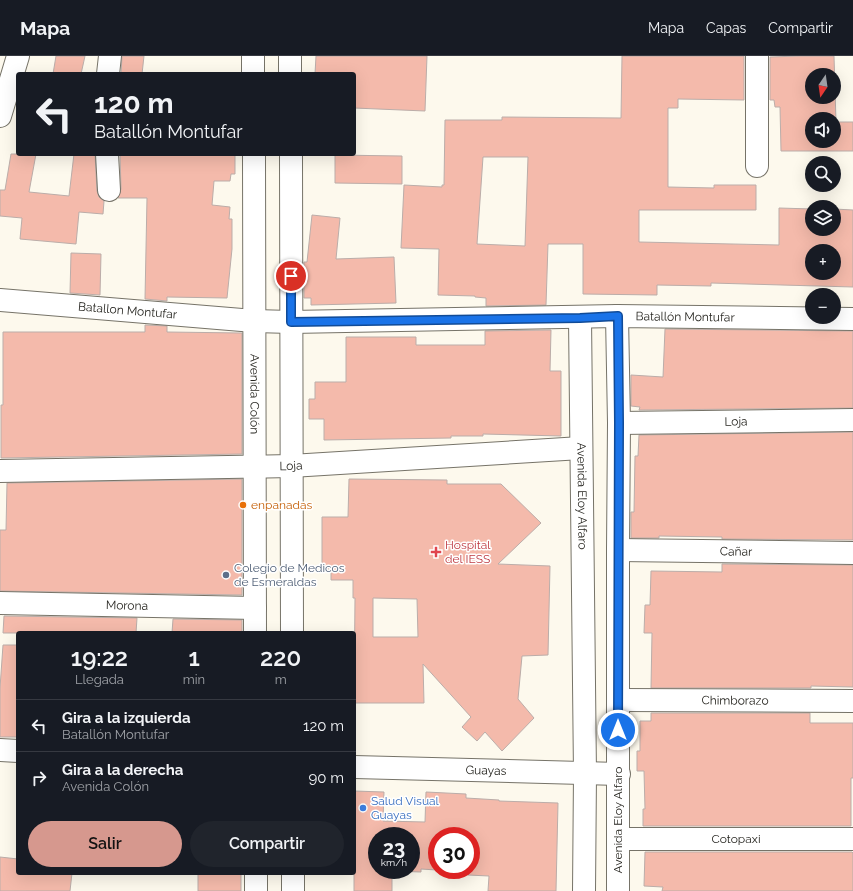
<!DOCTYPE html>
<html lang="es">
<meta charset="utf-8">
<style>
:root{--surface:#171b24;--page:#20242c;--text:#f1f3f6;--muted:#9ea1a6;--line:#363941;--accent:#d6988e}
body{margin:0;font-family:Raleway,sans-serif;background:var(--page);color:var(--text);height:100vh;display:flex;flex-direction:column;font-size:15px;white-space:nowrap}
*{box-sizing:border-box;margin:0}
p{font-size:13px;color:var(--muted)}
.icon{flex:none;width:22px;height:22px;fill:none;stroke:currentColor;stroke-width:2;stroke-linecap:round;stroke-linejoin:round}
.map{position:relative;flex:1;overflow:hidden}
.sheet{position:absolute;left:16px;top:575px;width:340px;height:244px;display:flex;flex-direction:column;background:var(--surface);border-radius:4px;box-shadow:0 4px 16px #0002}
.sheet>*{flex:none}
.guide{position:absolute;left:16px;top:16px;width:340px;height:84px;border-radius:4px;box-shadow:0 4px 16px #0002;background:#171b24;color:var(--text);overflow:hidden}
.needle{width:26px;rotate:193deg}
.tools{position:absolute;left:805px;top:12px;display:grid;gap:8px}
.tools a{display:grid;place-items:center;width:36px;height:36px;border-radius:50%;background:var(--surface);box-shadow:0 4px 16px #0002;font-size:20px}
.speed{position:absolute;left:368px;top:771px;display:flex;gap:8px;font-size:20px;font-weight:700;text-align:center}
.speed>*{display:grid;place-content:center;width:52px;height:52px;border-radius:50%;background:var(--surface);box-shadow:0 4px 16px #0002;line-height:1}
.speed small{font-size:10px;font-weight:400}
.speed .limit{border:6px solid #d22;background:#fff;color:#111}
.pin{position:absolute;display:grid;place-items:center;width:34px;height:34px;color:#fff;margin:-17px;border:2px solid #fff;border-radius:50%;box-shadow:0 1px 4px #0007}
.me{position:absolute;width:44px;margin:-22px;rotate:0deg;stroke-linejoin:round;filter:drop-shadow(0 0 3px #0008)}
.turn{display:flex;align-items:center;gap:14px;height:84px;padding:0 12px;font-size:18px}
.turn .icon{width:52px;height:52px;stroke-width:2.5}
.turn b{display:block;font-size:28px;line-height:34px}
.eta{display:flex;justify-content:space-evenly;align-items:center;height:68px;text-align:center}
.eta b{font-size:24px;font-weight:600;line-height:28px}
.action{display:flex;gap:8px;margin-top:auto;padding:8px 12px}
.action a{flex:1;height:46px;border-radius:24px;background:var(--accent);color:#111;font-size:16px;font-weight:600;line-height:46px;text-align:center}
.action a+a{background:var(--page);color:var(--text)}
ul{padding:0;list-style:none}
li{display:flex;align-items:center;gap:12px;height:52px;padding:0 12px;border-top:1px solid var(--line)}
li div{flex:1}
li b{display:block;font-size:15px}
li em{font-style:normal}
header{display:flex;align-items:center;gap:24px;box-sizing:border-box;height:56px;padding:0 20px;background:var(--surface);border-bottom:1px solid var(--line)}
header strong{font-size:19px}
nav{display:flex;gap:22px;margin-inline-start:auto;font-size:14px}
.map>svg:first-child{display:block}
.building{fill:#f4baab;stroke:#bbada9;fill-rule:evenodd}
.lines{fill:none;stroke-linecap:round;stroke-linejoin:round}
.minor-casing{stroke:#767368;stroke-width:24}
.tertiary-casing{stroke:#767368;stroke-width:24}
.secondary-casing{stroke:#767368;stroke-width:24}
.minor{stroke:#fff;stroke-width:22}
.tertiary{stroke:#fff;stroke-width:22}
.secondary{stroke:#fff;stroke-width:22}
.route-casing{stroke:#114b97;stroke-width:10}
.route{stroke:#1a73e8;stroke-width:7}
.food-dot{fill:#e8710a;stroke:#fff;stroke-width:1.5}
.health-dot{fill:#e0444e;stroke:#fff;stroke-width:1.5}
.service-dot{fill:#5c6f8a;stroke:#fff;stroke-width:1.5}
.shop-dot{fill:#3f7fe0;stroke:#fff;stroke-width:1.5}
.labels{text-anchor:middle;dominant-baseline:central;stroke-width:3;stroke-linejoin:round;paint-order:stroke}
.street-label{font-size:12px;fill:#272621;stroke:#fff}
.food-label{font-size:12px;fill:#c56008;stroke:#fff;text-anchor:start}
.health-label{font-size:12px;fill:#be3a42;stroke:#fff;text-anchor:start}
.service-label{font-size:12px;fill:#4e5e75;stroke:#fff;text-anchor:start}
.shop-label{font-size:12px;fill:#366cbe;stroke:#fff;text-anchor:start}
</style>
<header>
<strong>Mapa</strong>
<nav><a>Mapa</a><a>Capas</a><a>Compartir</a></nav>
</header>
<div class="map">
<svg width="853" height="835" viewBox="0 0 853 835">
<rect width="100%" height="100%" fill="#fdf9ed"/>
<g class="building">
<path d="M56,0H85L81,18H53Z"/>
<path d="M122,0H144L142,18H121Z"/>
<path d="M316,0H427L425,55L354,52V18H315Z"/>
<path d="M622,0H744V44L678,43V52H668V131L714,132V129H756V154H639V186L779,189V152L812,153V173H834V153L853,154V231L711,227V230L657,229V239L583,238V188H548L546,249L486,250V242L475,241V240L438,239L439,193L401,192L404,129L442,131V129H444L445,64H502V61L621,62ZM483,101H528L525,190L477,188ZM812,195H834V217H812Z"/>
<path d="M799,0H834L836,66H853V95H781L780,51H775L774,44H770V1ZM812,19H834V41H812ZM812,63H834V85H812Z"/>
<path d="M11,98H36L29,136L69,140L74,98H95L97,135L99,141L104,145L103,158L79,156L76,188L20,183L22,162L0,160V134H5Z"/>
<path d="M120,98H235V118H231L230,125H214L212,149L230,151L229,163H232V193L227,242L167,241V245L145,243L147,142H118L121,133Z"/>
<path d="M335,99L402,100V128L335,127Z"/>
<path d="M312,159L340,162L336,203L394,201L396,247L311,249V242H304V206H307Z"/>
<path d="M71,197L101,198L100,239L70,237Z"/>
<path d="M145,269L167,270V276L242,277V398L1,402V349H3V276H145Z"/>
<path d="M665,273L853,275V352L639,354L640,351L631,350V319L663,321Z"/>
<path d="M551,274L550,315H561V380L483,378V380H451V382L324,384V363H309V343H315V326H346V281H416V289H485V275Z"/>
<path d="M853,376V484L722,483V481L659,480V482H631V456H634L635,400H638L639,379Z"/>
<path d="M242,423V539L0,535V474H6L7,427Z"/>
<path d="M349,423L447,424V428H501L541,467L498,508L550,510L548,599L522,600L518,643L534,662L502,695L485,676L477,685L462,671L471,661L423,608L424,647H354L355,542H353V524H331V513H322V461H348ZM373,542L417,543L418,581H373Z"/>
<path d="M722,508L853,509V631L811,630V632H651L652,577H644L645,549H650L651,515L722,516Z"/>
<path d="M4,560L137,562L136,577H3Z"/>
<path d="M173,563L242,564V577H172Z"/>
<path d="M3,589H18V681H0V632Z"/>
<path d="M651,657H810V667H853V722H851V770H643V753H645L644,715H637V695H640V665H651Z"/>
<path d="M354,735L384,736L383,765L425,766L426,736L466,738V742L499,744V745L558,747L556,835H488L489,820L468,819V815L450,814H471V780H437V814L421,813V816L392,815V835H354ZM377,780H411V814H377Z"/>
<path d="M645,796H852L853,797V835H662L663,831L644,830Z"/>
<path d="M0,801L18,803V817H72L70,835H0Z"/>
<rect x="198" y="817" width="43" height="18"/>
</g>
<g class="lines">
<defs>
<g id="minor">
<path d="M108,18L110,0"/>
<path d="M107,98L109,134"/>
<path d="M757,110V0"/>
<path id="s1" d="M0,244L254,265L291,266L617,260L853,263"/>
<path d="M617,260L619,367L618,494V835"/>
<path id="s2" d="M580,262L585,718L584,835"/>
<path id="s3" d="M619,367L853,364"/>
<path id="s4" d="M0,415L291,410L581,392"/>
<path id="s5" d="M618,494L853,497"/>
<path id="s6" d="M0,547L255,552"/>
<path id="s7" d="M618,644L853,645"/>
<path d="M0,694L18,695"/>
<path id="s8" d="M354,711L619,718"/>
<path id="s9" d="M618,783H853"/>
</g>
<g id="tertiary">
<path d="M253,0V18"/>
<path d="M290,0V18"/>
<path id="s10" d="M254,98L255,577"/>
<path d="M291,98L292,577"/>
<path d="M256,817V835"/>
<path d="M293,817V835"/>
</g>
<path id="secondary" d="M0,60L18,0"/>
</defs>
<use href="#minor" class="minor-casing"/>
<use href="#tertiary" class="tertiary-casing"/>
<use href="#secondary" class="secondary-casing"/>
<use href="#minor" class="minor"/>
<use href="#tertiary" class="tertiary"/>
<use href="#secondary" class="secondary"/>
</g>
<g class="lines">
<defs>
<path id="route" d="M291,220V266L580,262L618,260L619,367L618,674"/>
</defs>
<use href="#route" class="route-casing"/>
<use href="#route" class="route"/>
</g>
<circle class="food-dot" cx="243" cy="449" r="4"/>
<path class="health-dot" d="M434 490h4v4h4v4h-4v4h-4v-4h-4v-4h4z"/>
<circle class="service-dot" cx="226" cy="519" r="4"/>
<circle class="shop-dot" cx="363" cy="752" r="4"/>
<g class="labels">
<g class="street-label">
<text stroke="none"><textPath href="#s1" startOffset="128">Batallon Montufar</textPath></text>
<text stroke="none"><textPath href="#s1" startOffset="686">Batallón Montufar</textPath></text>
<text stroke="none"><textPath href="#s10" startOffset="240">Avenida Colón</textPath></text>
<text stroke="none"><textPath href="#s3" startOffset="117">Loja</textPath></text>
<text stroke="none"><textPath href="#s4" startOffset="291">Loja</textPath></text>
<text stroke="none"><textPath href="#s2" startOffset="178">Avenida Eloy Alfaro</textPath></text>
<text stroke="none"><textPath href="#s5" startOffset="118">Cañar</textPath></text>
<text stroke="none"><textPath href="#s6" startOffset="127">Morona</textPath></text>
<text stroke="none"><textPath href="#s7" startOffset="117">Chimborazo</textPath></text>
<text stroke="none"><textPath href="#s8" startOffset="132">Guayas</textPath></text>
<text transform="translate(618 764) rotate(-90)">Avenida Eloy Alfaro</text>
<text stroke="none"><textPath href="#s9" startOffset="118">Cotopaxi</textPath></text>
</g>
<g class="food-label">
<text x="251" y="449">enpanadas</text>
</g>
<g class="health-label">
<text x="445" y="489">Hospital<tspan x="445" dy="14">del IESS</tspan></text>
</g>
<g class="service-label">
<text x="234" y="512">Colegio de Medicos<tspan x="234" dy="14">de Esmeraldas</tspan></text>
</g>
<g class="shop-label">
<text x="371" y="745">Salud Visual<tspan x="371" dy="14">Guayas</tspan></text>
</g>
</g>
</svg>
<div class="tools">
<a><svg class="needle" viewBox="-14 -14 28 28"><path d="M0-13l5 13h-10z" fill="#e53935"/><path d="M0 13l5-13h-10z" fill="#9ea1a6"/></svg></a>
<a><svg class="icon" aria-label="sound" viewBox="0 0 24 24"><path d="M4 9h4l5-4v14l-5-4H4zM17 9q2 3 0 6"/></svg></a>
<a><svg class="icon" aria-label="search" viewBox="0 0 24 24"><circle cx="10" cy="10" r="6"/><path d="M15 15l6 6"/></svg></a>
<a><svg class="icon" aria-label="layers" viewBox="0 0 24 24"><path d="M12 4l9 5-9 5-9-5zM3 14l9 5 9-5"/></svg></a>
<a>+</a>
<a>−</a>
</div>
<div class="speed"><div>23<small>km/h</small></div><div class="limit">30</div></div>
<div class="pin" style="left:291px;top:220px;background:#d93025"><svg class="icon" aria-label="arrive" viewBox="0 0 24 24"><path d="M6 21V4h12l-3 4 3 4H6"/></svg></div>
<svg class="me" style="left:618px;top:674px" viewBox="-20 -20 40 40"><circle r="17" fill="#1a73e8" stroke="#fff" stroke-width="3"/><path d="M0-11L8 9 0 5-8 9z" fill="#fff"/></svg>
<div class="guide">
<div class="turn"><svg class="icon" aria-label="left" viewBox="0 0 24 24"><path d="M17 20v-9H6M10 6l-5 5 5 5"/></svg><div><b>120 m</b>Batallón Montufar</div></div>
</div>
<section class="sheet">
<div class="eta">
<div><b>19:22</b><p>Llegada</p></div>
<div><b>1</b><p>min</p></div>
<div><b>220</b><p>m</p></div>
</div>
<ul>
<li><svg class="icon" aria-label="left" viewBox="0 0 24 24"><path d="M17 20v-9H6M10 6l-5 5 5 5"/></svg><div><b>Gira a la izquierda</b><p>Batallón Montufar</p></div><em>120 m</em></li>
<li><svg class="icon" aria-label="right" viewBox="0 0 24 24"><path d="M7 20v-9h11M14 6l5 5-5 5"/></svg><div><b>Gira a la derecha</b><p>Avenida Colón</p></div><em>90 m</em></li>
</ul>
<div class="action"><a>Salir</a><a>Compartir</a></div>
</section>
</div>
